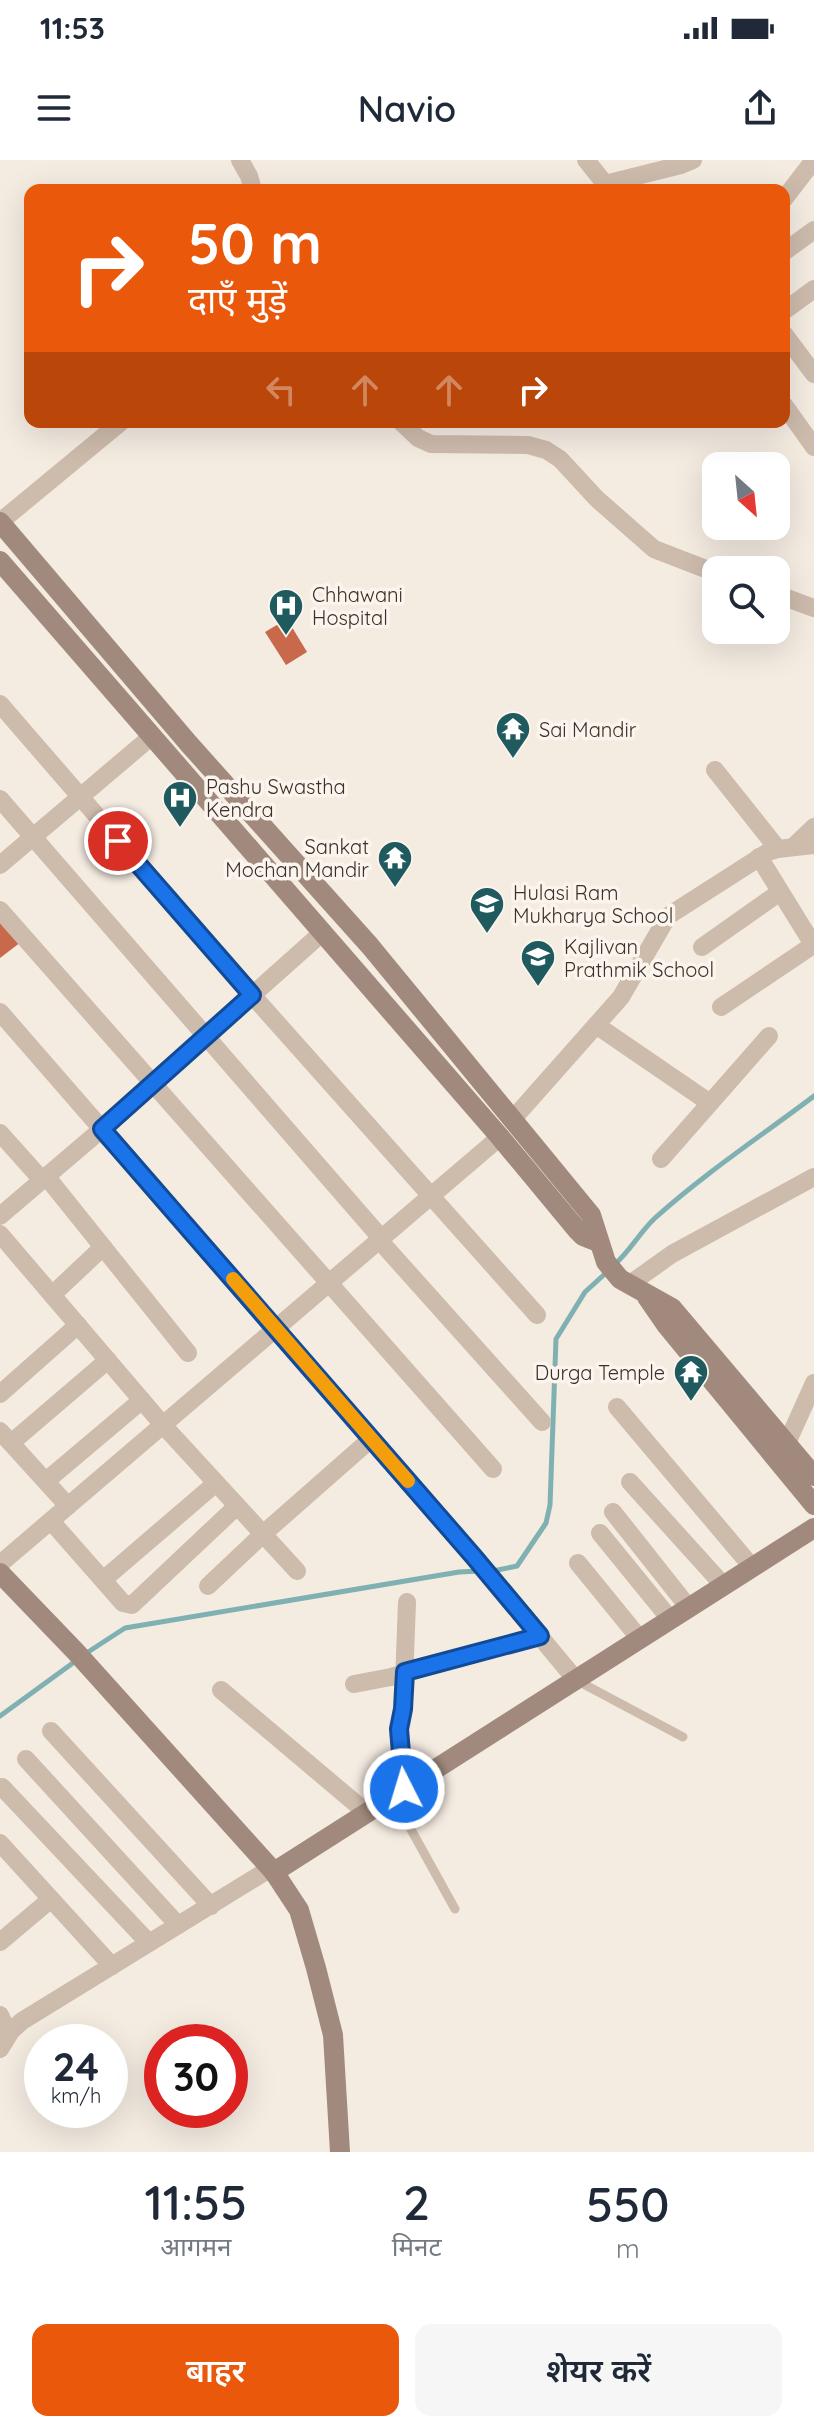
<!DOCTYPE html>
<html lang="hi">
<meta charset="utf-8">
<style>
:root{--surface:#fff;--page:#f6f6f7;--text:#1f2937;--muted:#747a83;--accent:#ea580c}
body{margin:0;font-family:Quicksand,"Noto Sans Devanagari",sans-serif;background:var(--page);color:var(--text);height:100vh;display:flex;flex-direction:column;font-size:30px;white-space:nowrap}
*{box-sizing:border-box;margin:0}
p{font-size:26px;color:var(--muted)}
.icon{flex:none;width:44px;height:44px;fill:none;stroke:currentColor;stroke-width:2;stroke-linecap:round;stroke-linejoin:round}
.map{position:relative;height:1992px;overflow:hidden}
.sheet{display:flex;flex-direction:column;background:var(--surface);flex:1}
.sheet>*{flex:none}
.guide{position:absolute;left:24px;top:24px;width:766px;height:244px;border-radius:16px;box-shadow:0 8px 32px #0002;background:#ea580c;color:#fff;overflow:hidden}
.needle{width:52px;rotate:153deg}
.tools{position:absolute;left:702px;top:292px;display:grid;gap:16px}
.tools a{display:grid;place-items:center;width:88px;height:88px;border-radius:16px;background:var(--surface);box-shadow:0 8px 32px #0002;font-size:40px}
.speed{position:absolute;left:24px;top:1864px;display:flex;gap:16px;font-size:40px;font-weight:700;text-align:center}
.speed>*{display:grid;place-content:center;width:104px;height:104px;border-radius:50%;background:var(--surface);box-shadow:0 8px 32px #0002;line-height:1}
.speed small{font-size:20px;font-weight:400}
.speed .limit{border:12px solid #d22;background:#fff;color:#111}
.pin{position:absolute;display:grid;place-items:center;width:68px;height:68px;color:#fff;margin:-34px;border:4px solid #fff;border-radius:50%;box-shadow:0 2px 8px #0007}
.me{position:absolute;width:88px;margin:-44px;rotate:355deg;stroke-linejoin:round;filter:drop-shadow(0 0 6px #0008)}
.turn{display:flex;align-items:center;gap:28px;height:168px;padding:0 32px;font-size:36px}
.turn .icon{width:104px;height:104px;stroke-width:2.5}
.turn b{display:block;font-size:56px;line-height:68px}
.lanes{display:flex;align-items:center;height:76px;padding:0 32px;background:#0003;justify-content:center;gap:40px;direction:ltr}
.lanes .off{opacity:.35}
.eta{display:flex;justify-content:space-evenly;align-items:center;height:136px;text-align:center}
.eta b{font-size:48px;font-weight:600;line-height:56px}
.cta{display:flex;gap:16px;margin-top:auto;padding:16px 32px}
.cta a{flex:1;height:92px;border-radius:16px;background:var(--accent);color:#fff;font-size:32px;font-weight:600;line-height:92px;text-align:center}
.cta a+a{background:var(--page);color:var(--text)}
.status{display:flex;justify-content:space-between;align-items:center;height:56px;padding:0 40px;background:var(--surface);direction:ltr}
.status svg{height:22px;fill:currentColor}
header{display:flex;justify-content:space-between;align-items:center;height:104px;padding:0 32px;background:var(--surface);font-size:36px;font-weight:600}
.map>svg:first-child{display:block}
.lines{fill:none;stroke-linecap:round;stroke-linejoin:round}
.stream{stroke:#7fb0b2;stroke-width:5}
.building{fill:#c8694b}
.lane{stroke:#cdbbac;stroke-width:9}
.street{stroke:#cdbbac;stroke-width:18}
.secondary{stroke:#a18a7d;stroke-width:20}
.route-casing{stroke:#114b97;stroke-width:20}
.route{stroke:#1a73e8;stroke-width:14}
.slow{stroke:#f59e0b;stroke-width:14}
.labels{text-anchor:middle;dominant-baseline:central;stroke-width:7;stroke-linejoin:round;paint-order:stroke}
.poi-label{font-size:20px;fill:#3b302b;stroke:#fbf5ee;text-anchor:start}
</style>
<div class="status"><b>11:53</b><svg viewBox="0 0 49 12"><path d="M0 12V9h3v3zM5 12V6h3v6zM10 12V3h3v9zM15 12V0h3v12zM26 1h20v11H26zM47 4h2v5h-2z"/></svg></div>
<header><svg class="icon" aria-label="menu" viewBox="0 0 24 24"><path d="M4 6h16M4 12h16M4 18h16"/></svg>Navio<svg class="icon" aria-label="share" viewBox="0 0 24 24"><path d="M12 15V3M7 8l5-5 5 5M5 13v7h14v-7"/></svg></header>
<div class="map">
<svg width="814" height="1992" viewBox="0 0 814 1992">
<rect width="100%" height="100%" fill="#f4ebe1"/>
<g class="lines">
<g class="stream">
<path d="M614,1105C630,1091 640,1072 655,1058C705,1013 761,976 814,936"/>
<path d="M493,1411L517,1406L546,1363L550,1345L556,1179L585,1132L607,1112"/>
<path d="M85,1494L125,1468L459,1412L479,1411"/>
<path d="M0,1556L77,1500"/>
</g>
</g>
<g class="building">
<path d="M287,459L307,492L286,505L265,472Z"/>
<path d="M0,755L21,782L0,798Z"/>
</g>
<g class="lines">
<g class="lane">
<path d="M576,1520L683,1577"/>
<path d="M393,1637L455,1749"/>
</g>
<g class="street">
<path d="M240,0L249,16L253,30"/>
<path d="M586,0L610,30"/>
<path d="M605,24L681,5L693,0"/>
<path d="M784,39L814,0"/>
<path d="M784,92L814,70"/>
<path d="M784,151L814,129"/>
<path d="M784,174L814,214"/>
<path d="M784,245L814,287"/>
<path d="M401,262L418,278L431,284L528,285L546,290L560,299L597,339L654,389L716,413"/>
<path d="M0,362L121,262"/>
<path d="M776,434L814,448"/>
<path d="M0,544L252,835L537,1155"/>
<path d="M715,610L778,689"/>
<path d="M0,639L381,1078"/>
<path d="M793,687L814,667"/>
<path d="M759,697L814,786"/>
<path d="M0,705L152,576"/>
<path d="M0,750L493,1309"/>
<path d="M702,787L780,732"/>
<path d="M721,847L813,785"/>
<path d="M0,852L474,1397L576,1520"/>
<path d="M596,865L710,943"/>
<path d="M512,960L621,837L668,756L768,692L778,689L814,685"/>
<path d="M0,973L42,1020"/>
<path d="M661,999L769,876"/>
<path d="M46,1016L188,1193"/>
<path d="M0,1056L102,969L323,772"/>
<path d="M0,1074L163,1265L297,1411"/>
<path d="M379,1080L542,1262"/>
<path d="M630,1124L672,1094L814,1017"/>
<path d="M52,1135L103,1087"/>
<path d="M0,1234L78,1165"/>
<path d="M617,1247L752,1407"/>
<path d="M0,1271L68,1346"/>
<path d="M11,1283L108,1200"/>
<path d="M787,1283L814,1223"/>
<path d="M46,1321L142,1240"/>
<path d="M630,1322L724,1426"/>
<path d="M613,1352L689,1448"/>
<path d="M51,1361L123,1443L132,1445L237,1346"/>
<path d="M600,1373L670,1459"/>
<path d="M578,1403L640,1479"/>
<path d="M0,1404L500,977"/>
<path d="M103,1420L216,1323"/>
<path d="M208,1426L263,1374L371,1279"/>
<path d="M354,1524L391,1517L540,1476"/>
<path d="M221,1530L367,1653"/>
<path d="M51,1571L211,1746"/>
<path d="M26,1599L178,1765"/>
<path d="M2,1627L149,1783"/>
<path d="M404,1629L399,1569L403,1549L407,1442"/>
<path d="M0,1683L112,1806"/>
<path d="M0,1782L51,1739"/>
<path d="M0,1855L9,1874"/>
<path d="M0,1889L11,1871L22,1861L271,1708"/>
</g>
<g class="secondary">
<path d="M0,362L189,584L370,786L591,1055L606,1102L620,1119L672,1148L814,1316"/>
<path d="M0,401L500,977L578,1071L583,1076L598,1082"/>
<path d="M647,1137L667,1166L814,1345"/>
<path d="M0,1413L76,1492L274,1712L814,1368"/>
<path d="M274,1712L299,1750L316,1808L333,1875L340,1992"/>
</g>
</g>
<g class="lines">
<defs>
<path id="route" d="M118,681L252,835L102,969L474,1397L540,1476L405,1512L403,1549L399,1569L404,1629"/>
</defs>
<use href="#route" class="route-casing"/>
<use href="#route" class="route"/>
<path class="slow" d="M233,1119L408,1321"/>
</g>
<defs>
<symbol id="hospital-pin" viewBox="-11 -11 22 30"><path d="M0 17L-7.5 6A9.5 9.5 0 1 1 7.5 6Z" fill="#1f5a5e" stroke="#fbf5ee"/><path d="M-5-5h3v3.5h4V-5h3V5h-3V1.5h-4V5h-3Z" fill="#fff"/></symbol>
<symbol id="temple-pin" viewBox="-11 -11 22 30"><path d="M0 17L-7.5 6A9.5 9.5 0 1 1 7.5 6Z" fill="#1f5a5e" stroke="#fbf5ee"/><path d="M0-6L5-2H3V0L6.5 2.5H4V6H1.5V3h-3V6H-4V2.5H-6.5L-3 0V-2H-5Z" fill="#fff"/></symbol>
<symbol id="university-pin" viewBox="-11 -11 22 30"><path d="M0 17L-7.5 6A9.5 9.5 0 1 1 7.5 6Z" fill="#1f5a5e" stroke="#fbf5ee"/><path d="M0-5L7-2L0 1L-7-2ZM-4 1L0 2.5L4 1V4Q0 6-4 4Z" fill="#fff"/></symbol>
</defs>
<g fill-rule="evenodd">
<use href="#hospital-pin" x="266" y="426" width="40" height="54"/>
<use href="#temple-pin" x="493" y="549" width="40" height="54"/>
<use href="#hospital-pin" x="160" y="618" width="40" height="54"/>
<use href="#temple-pin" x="375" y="678" width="40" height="54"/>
<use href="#university-pin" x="467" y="724" width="40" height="54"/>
<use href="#university-pin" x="518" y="777" width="40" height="54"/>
<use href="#temple-pin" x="671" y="1192" width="40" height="54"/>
</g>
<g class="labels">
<g class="poi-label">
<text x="312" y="434">Chhawani<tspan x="312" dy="23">Hospital</tspan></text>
<text x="539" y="569">Sai Mandir</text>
<text x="206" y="626">Pashu Swastha<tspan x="206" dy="23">Kendra</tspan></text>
<text x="369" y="686" text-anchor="end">Sankat<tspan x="369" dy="23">Mochan Mandir</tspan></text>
<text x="513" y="732">Hulasi Ram<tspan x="513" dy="23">Mukharya School</tspan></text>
<text x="564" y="786">Kajlivan<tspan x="564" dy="23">Prathmik School</tspan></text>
<text x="665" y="1212" text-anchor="end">Durga Temple</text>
</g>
</g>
</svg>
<div class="tools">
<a><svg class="needle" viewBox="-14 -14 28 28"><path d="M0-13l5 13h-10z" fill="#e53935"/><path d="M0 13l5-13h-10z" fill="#747a83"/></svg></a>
<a><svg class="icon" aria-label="search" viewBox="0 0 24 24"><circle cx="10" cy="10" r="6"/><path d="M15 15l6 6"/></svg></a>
</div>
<div class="speed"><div>24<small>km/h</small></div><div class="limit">30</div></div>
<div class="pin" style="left:118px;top:681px;background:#d93025"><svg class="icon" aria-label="arrive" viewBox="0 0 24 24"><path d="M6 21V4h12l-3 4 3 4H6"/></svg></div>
<svg class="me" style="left:404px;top:1629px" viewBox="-20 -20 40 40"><circle r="17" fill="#1a73e8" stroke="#fff" stroke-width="3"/><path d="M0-11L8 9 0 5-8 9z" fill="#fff"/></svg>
<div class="guide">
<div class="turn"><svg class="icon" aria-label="right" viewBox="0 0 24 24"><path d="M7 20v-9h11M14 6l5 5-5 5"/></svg><div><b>50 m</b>दाएँ मुड़ें</div></div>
<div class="lanes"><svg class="icon off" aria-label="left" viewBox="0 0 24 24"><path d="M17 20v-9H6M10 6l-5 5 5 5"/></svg><svg class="icon off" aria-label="ahead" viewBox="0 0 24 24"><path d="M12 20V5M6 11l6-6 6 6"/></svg><svg class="icon off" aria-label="ahead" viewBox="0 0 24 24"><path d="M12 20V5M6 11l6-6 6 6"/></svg><svg class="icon" aria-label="right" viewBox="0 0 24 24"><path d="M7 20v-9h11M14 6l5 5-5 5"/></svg></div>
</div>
</div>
<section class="sheet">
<div class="eta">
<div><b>11:55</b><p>आगमन</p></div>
<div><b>2</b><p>मिनट</p></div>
<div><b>550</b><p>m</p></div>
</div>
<div class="cta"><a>बाहर</a><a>शेयर करें</a></div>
</section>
